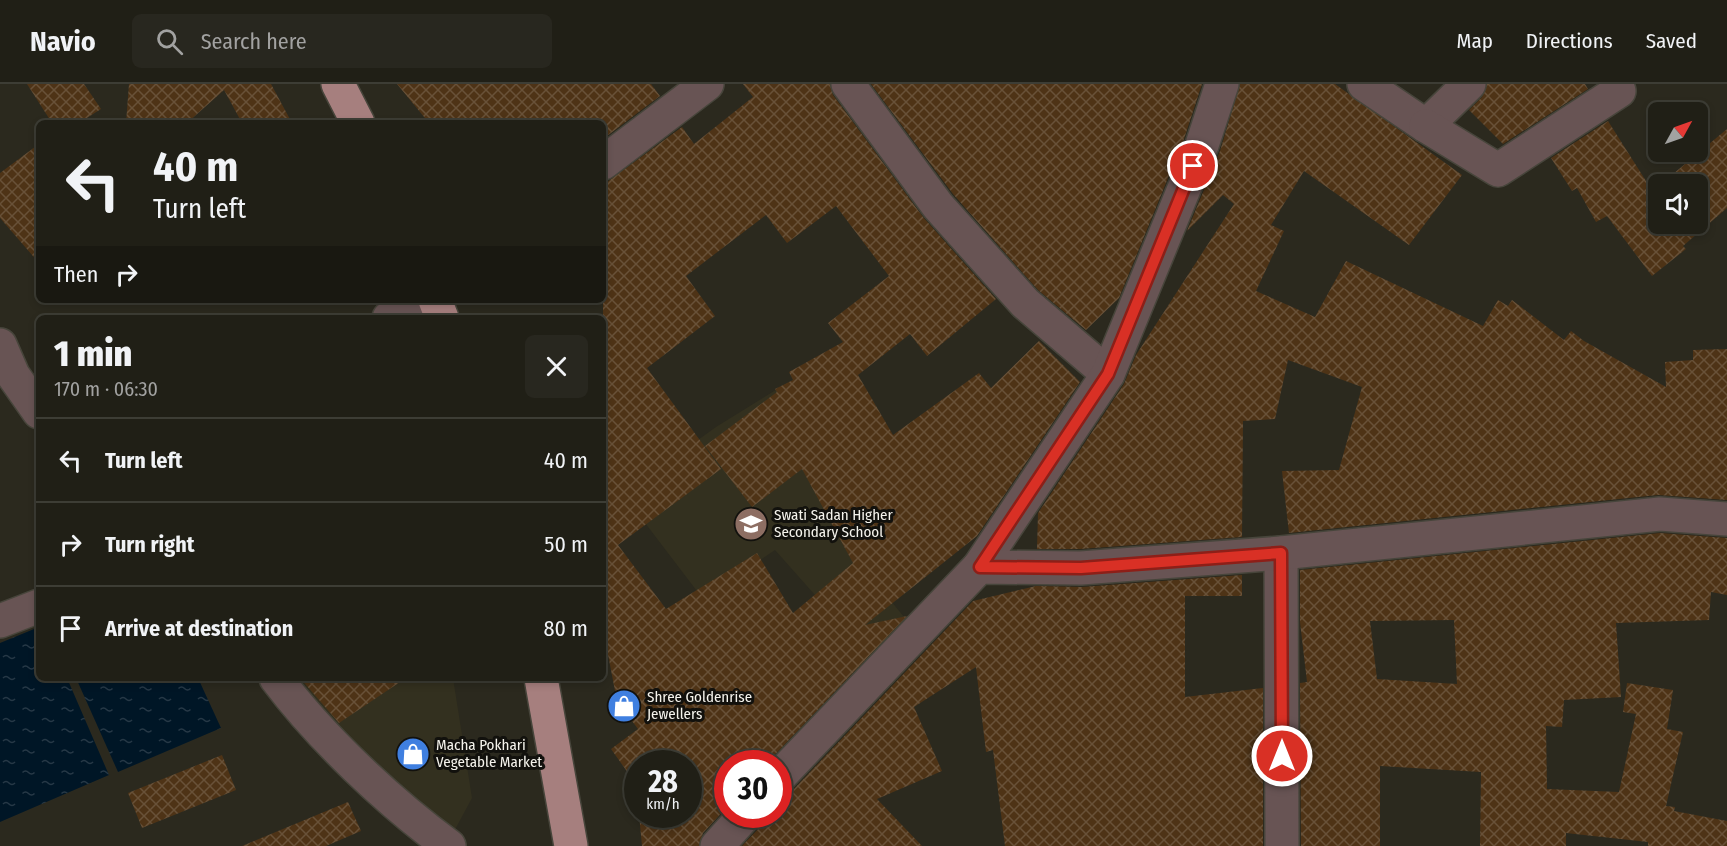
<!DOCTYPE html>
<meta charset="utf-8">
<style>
:root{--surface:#201f16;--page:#28271f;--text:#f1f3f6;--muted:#a2a2a1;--line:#3d3d35}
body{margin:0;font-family:"Fira Sans Condensed",sans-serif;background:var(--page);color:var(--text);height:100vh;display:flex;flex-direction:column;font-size:22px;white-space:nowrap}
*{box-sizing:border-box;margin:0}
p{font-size:20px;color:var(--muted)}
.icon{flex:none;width:33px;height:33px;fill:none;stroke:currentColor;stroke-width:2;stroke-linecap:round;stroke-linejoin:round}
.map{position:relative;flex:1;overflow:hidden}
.drawer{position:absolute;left:36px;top:231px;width:570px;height:366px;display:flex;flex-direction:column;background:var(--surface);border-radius:9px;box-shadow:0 3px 9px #0003,0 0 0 2px var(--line)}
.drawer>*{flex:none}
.top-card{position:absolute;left:36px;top:36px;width:570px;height:183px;border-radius:9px;box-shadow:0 3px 9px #0003,0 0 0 2px var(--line);background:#201f16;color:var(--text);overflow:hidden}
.needle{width:39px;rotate:50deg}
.fabs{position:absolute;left:1648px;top:18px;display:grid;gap:12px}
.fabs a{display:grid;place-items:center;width:60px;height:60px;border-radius:9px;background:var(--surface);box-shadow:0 3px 9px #0003,0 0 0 2px var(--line);font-size:30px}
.speed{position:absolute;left:624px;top:666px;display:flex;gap:12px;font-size:30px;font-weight:700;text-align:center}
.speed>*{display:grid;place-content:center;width:78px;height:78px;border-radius:50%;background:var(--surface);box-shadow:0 3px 9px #0003,0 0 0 2px var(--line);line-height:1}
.speed small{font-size:15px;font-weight:400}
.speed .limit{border:9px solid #d22;background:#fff;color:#111}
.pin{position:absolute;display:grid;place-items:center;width:51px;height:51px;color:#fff;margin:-26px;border:3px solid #fff;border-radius:50%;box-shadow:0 2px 6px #0007}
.me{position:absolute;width:66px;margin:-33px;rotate:0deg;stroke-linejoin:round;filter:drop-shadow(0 0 4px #0008)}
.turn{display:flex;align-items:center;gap:21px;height:126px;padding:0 18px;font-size:27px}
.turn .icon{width:78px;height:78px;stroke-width:2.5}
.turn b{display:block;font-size:42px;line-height:51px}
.then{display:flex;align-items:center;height:57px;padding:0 18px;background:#0003;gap:12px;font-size:22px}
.round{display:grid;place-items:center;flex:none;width:63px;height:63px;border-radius:9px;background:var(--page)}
.head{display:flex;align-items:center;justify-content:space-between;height:102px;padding:0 18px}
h1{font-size:36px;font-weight:800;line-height:45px}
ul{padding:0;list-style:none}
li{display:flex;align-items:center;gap:18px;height:84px;padding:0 18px;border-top:2px solid var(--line)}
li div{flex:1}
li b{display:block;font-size:22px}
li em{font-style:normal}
header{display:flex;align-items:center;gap:36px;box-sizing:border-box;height:84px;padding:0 30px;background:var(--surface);border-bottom:2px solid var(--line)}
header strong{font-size:28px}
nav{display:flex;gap:33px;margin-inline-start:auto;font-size:21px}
.search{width:420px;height:54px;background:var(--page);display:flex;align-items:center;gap:15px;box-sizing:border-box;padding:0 21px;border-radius:9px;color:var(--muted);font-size:22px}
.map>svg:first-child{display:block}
.built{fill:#33301f}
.water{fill:url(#water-ripples)}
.building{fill:url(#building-cross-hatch);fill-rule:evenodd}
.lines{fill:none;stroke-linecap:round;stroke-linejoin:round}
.minor-casing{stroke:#47453b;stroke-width:36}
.major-casing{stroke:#47453b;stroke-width:36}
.minor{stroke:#685454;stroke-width:33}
.major{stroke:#a67f7e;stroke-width:33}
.route-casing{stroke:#8d1f18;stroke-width:15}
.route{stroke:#d93025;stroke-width:10}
.labels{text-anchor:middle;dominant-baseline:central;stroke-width:6;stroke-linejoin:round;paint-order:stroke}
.poi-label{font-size:15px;fill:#f6f4ed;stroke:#12110d;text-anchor:start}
</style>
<header>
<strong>Navio</strong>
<div class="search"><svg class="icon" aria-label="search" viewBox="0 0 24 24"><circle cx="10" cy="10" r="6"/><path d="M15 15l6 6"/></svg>Search here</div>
<nav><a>Map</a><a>Directions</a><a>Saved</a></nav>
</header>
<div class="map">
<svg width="1727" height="762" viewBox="0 0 1727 762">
<defs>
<pattern id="water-ripples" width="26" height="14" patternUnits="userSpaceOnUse" patternTransform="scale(1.5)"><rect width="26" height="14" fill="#001626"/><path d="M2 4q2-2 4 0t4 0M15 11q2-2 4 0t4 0" fill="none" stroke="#263846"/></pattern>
<pattern id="building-cross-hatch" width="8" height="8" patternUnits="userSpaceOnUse" patternTransform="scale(1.5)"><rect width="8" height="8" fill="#4e3316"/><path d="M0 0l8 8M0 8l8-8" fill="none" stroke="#685138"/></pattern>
</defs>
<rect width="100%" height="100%" fill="#2b291e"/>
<g class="built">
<path d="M787,299L856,474L913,544L878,582L775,466L703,515L623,410L716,343Z"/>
<path d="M291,594H453L472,714L451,753L314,626Z"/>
</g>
<g class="water">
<path d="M39,543V594H67L109,691L0,738V559Z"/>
<path d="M76,594H198L221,644L118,688Z"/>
</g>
<g class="building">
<path d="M27,0H84L101,25L79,39H52Z"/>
<path d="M129,0H271L292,39H242L224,6L187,39H126Z"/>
<path d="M397,0H651L660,12L603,55V39H429Z"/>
<path d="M743,0H830L833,11L923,133L996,215L927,272L910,250L858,291L893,351L979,289L991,304L1039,257L1080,298L977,452L865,541L907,532L766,680H728V722L703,749L699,762H642L639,730H688V680H638V712L636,700L611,665L638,645L617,617L603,545V101L682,43L694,60L753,13ZM836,122L889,192L828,239L843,258L789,288L793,296L775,305L777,308L705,362L752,423L802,385L853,479L793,529L757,469L666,525L618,461L721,385L647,284L715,232L686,192L766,131L787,159Z"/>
<path d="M871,0H1202L1184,55L1119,214L1086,246L1038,206L953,110Z"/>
<path d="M1240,0H1335L1462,91L1409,161L1304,87L1271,141L1284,147L1256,207L1315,233L1346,177L1483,242L1498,216L1508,222L1512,216L1564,256L1571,247L1584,257L1666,303L1665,278L1693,276V266L1727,265V416L1658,411L1289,449L1282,387L1339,386L1362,303L1288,276L1275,335L1243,337L1242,453L1080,465H1037L1038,429L1124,300L1136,271L1234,120L1223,111L1187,147L1220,67Z"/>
<path d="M1487,0H1585L1588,5L1503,60L1469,26L1482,13Z"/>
<path d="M1608,37L1653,108L1659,102V140H1698V100H1661L1727,45V124L1683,162L1686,165L1652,192L1607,132L1596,138L1577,104L1572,107L1551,74Z"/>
<path d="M39,60V179L0,134V89Z"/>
<path d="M1660,449L1727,454V511L1711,508L1709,536L1616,539L1621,613L1564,616L1562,643L1546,642L1547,705L1619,708L1636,630L1623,628L1627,599L1673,606L1667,645L1683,648L1666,722L1675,723L1674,727L1727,737V762H1648V758L1566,749V762H1480L1481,688L1380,682V762H1301L1300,599L1307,598L1300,538V486ZM1454,536L1457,600L1377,595L1370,537Z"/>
<path d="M1242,491V512H1185V613L1263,604V762H1005L993,666L986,668L976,583L914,623L942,687L877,715L922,762H742L760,743L764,730H778V712L792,707L973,517L1036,502L1082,503Z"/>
<path d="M300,594H406L339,639Z"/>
<path d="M222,671L236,706L142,744L128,709Z"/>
<path d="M348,718L361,747L326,762H242Z"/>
</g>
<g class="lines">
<defs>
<g id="minor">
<path d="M848,0L938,122L1025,219L1108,290"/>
<path d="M1364,0L1426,42L1469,0"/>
<path d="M1426,42L1498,86L1619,7"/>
<path d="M603,79L707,0"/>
<path d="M389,234L436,217"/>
<path d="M0,261L13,291L39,328"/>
<path d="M1281,469L1282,762"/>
<path d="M979,483L1108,290L1202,61L1222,0"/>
<path d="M0,537L39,522"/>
<path d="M276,594C321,654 389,718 449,762"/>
<path d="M778,694L979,483L1081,484L1281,469L1660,430L1727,435"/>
<path d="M717,762L746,730"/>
</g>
<g id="major">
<path d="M338,0L358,39"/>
<path d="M435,216L442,234"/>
<path d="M541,594L571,762"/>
</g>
</defs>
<use href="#minor" class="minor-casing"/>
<use href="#major" class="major-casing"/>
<use href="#minor" class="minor"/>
<use href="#major" class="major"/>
</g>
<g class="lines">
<defs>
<path id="route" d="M1193,82L1108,290L980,483L1081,484L1281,469L1282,672"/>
</defs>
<use href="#route" class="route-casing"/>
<use href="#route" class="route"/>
</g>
<defs>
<symbol id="school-disc" viewBox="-11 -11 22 22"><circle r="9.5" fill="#8d6e63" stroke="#12110d"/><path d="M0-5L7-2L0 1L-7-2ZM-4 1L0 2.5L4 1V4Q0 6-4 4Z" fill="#fff"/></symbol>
<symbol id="shop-disc" viewBox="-11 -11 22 22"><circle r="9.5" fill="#3f7fe0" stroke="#12110d"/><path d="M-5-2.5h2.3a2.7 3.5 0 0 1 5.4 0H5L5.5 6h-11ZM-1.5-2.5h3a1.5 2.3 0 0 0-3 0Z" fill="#fff"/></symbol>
</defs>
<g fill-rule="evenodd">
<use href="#school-disc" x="732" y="421" width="38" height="38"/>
<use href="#shop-disc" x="605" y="603" width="38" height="38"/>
<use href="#shop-disc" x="394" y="651" width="38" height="38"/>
</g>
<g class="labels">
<g class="poi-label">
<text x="774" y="431">Swati Sadan Higher<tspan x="774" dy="17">Secondary School</tspan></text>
<text x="647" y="613">Shree Goldenrise<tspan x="647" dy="17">Jewellers</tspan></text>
<text x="436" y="661">Macha Pokhari<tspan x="436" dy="17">Vegetable Market</tspan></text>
</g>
</g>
</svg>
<div class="fabs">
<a><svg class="needle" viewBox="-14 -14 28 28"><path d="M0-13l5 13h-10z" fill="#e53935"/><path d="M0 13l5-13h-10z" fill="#a2a2a1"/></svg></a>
<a><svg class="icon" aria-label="sound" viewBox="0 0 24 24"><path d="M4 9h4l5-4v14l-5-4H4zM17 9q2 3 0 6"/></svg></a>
</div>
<div class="speed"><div>28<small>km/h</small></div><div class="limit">30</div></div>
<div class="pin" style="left:1193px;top:82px;background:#d93025"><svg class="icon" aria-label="arrive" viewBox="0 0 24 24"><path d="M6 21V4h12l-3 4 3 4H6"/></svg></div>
<svg class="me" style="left:1282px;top:672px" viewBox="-20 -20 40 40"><circle r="17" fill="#d93025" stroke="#fff" stroke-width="3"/><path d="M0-11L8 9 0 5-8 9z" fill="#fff"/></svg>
<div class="top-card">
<div class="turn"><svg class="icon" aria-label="left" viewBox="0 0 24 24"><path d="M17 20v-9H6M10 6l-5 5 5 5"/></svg><div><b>40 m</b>Turn left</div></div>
<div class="then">Then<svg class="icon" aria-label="right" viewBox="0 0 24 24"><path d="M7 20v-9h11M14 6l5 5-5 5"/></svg></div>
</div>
<section class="drawer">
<div class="head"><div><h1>1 min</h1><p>170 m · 06:30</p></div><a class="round"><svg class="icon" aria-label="close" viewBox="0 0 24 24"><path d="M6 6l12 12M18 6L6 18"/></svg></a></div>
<ul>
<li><svg class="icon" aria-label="left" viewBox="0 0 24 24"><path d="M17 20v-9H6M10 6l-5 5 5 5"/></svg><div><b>Turn left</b></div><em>40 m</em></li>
<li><svg class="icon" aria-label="right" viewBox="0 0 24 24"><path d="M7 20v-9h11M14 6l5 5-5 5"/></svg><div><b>Turn right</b></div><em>50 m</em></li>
<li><svg class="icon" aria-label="arrive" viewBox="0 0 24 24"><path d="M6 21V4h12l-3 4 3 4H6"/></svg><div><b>Arrive at destination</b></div><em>80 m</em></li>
</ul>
</section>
</div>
